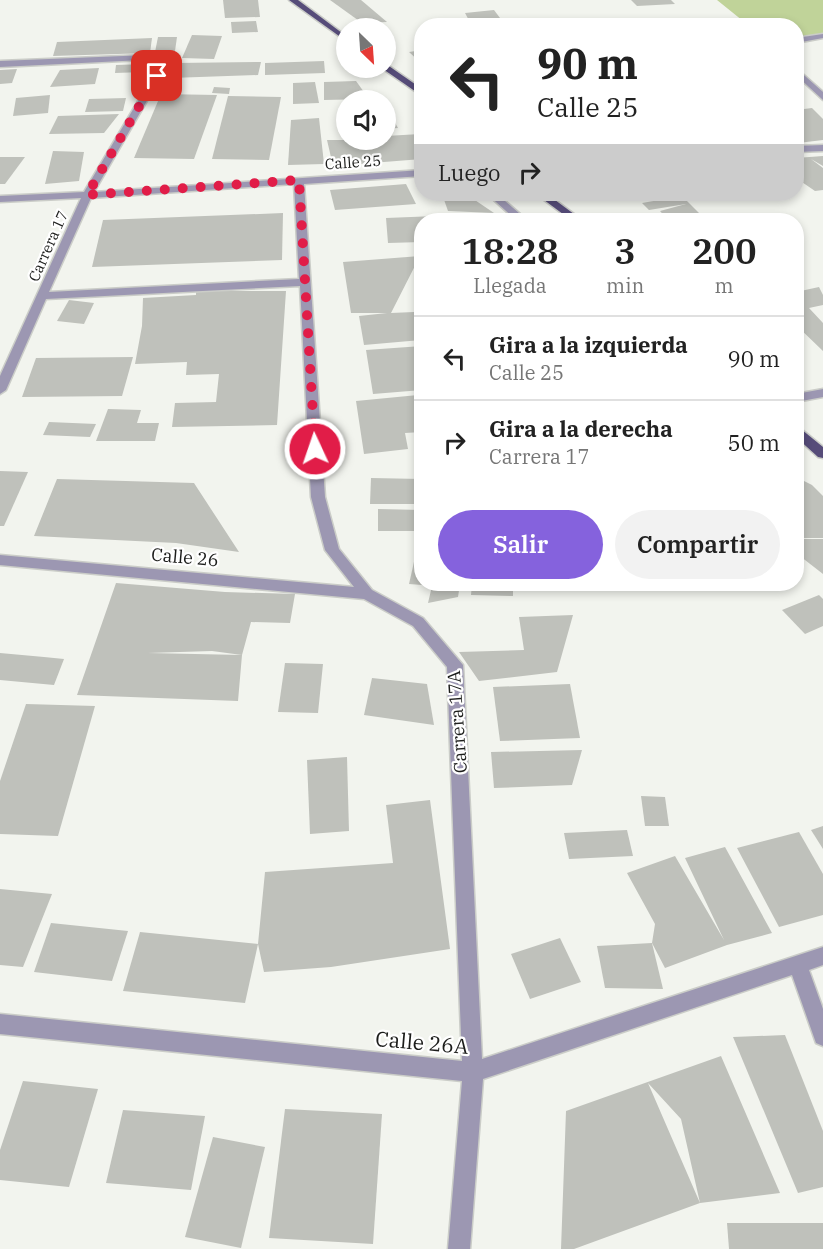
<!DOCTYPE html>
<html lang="es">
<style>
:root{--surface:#fff;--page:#f2f2f2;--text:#222;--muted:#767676;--line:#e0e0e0;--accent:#8562dd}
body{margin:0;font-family:"IBM Plex Serif",serif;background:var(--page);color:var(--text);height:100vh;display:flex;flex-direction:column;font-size:22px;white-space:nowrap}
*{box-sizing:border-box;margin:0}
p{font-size:20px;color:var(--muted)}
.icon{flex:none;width:33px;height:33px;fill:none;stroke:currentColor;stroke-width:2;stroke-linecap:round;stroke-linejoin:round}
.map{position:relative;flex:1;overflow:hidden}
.drawer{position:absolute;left:414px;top:213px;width:390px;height:378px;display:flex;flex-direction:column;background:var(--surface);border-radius:24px;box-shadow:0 3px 9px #0003}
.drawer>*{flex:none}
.top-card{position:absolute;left:414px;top:18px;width:390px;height:183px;border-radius:24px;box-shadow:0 3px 9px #0003;background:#fff;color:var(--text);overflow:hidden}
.needle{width:39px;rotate:155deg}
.fabs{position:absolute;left:336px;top:18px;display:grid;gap:12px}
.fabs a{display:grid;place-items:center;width:60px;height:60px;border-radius:50%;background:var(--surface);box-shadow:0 3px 9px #0003;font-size:30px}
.pin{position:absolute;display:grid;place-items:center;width:51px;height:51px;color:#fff;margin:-26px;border-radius:12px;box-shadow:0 3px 9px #0006}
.me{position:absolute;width:66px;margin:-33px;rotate:357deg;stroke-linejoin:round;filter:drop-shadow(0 0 4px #0008)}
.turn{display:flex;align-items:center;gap:21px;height:126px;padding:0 24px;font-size:27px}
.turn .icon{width:78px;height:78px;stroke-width:2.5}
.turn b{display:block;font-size:42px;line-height:51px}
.then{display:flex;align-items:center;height:57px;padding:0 24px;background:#0003;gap:12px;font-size:22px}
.eta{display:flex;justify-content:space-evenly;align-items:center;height:102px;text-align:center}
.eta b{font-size:36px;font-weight:600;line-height:42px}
.button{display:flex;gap:12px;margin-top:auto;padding:12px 24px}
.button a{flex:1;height:69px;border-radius:36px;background:var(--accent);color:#fff;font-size:24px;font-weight:600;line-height:69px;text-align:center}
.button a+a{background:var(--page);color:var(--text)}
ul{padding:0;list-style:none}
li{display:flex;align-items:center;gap:18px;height:84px;padding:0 24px;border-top:2px solid var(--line)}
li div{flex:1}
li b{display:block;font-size:22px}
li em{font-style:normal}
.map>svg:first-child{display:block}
.green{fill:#c0d399}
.building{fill:#bfc1bb}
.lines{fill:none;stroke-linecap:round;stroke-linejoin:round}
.street-casing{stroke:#cbcdc8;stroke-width:3}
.primary-casing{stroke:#cbcdc8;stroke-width:3}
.street{fill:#9c97b2;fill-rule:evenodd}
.primary{fill:#564c79;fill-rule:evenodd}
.route{stroke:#e11d48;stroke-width:10;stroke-dasharray:0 18}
.labels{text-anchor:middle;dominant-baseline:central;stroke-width:4.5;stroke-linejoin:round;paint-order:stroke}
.far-street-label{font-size:15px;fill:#1c1d1b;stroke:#fff}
.street-label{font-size:18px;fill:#1c1d1b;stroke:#fff}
.near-street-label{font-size:21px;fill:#1c1d1b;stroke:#fff}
</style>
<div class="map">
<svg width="823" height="1249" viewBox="0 0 823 1249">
<rect width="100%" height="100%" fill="#f2f4ee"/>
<path class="green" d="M717,0H823V35L797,39L796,26L748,25Z"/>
<g class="building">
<path d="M223,0H258L260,17L225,18Z"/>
<path d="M330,0H361L387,22L362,23Z"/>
<path d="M631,0H671L675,4L637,6Z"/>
<path d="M494,10L506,26H472L465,13Z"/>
<path d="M256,21L258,32L232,33L231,22Z"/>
<path d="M192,35L222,36L214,59L182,58Z"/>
<path d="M158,37H177L175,51L155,52Z"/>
<path d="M152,38L150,53L53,56L57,42Z"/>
<path d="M422,50V64L409,52Z"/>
<path d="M324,61L325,73L265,75V63Z"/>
<path d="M261,62L258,75L171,78L175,63Z"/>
<path d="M146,64L144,72L115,73L116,65Z"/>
<path d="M99,68L95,84L50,87L60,70Z"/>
<path d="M17,69L12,83L0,84V70Z"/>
<path d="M356,81L369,99L324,100V82Z"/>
<path d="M315,82L319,103L293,104V83Z"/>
<path d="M214,87L230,88L229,94L212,93Z"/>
<path d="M161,94L217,95L194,159L134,158Z"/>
<path d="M50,95L48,113L13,116L16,98Z"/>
<path d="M228,96L281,97L269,160L212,159Z"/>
<path d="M126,98L123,111L85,112L89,99Z"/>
<path d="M812,108L823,119V140L798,143L796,110Z"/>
<path d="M386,112H389L398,128L386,129Z"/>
<path d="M119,114L104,133L49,134L58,116Z"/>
<path d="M319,118L324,164L288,165L291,120Z"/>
<path d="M420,134L422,159L333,166L327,140H386V136Z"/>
<path d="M53,151L84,152L79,181L45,184Z"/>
<path d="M823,156V166L811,159L823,168V190L815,191L796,178V158Z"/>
<path d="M0,157H25L5,184H0Z"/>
<path d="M406,184L416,204L335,210L330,190Z"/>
<path d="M442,194H466L494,213L448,211Z"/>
<path d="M627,194H658V195L630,199L617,195Z"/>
<path d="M682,196L701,215L668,220L660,211L686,204L649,210L642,203Z"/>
<path d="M283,213L282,260L92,267L103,220Z"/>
<path d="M436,216V220H422V242L388,243L386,218Z"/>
<path d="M420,256L391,313L414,312L421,340L364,345L359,316L387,313H351L343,262Z"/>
<path d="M819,287L823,295V305L809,308L823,323V351L796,325V311L803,309L796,303V292Z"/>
<path d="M196,291H286L277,425L172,427L175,403L216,402L219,374L186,375L187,362L135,364L142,326L143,298L196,295Z"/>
<path d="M69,300L94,303L84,324L57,321Z"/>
<path d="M422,346V390L373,394L366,350Z"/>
<path d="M133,357L122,396L22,397L36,358Z"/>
<path d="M418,395L422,408V432L405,433L408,449L364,454L356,401Z"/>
<path d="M108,409L141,410L137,423H159L155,441H96Z"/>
<path d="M49,422L96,424L90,437L43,435Z"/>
<path d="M0,471L28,472L4,526H0Z"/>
<path d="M796,477L812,485L823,496V538H796Z"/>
<path d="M371,478L422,479V504H370Z"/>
<path d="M57,479L194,483L239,552L176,543L34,536Z"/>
<path d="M378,509L422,510V531H378Z"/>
<path d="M796,539H823V574L796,553Z"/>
<path d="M422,552V585L409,584L416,553Z"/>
<path d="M116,583L225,592L295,594L290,623L251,622L242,655L212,651L148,653L242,655L238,701L77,695Z"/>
<path d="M422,584H460L458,597L428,603L432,586Z"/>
<path d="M472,584H513V596L471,595Z"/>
<path d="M819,595L823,599V626L805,634L782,610Z"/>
<path d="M573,615L557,672L479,681L459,652L524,650L519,617Z"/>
<path d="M0,653L44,657L64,659L54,685L0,680Z"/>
<path d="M285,663L323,664L318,713L278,712Z"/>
<path d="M372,678L427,684L434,725L364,715Z"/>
<path d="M570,684L580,738L500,741L493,687Z"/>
<path d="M26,704L95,706L58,836L0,834V781Z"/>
<path d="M582,750L572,785L494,788L491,752Z"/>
<path d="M347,757L349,831L310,834L307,760Z"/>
<path d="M641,796L665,797L669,826H645Z"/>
<path d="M430,800L450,949L331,967L264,972L258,944L265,872L393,863L386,805Z"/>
<path d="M823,826V849L811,830Z"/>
<path d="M627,830L633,856L569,859L564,833Z"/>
<path d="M799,832L823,874V915L779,927L737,848Z"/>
<path d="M725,847L772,933L727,945L665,968L652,943L655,924L627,873L675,856L724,940L685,858Z"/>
<path d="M0,889L52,894L23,967L0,965Z"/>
<path d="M51,923L128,931L112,981L34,972Z"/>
<path d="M140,932L258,944L245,1003L123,991Z"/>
<path d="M560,938L581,982L530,999L511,954Z"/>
<path d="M652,943L663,989L605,988L597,946Z"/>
<path d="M785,1035L823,1131V1187L798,1193L733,1037Z"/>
<path d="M721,1056L780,1193L700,1203L681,1119L648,1083L700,1203L574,1249H561L566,1111Z"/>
<path d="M23,1081L98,1089L69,1187L0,1180V1150Z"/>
<path d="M285,1109L382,1114L373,1244L269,1238Z"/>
<path d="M123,1110L205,1116L191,1190L106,1183Z"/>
<path d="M213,1137L265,1147L241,1248L185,1237Z"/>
<path d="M727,1223H823V1249H729Z"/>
</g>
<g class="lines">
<defs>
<g id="street">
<path d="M823,34V38L796,43V38Z"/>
<path d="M172,54L173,56L94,192L422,170V176L304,184L325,497L339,549L372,590L423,618L463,665L482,1059L823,947V965L809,970L823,1009V1046L816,1043L792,975L483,1079L470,1249H448L462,1081L0,1034V1014L462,1061L447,667L413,626L364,599L0,565V555L354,587L325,550L311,497L300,286L46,299L6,390L0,394V376L81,198L0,202V196L84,192L163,59L0,67V61ZM294,184L299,279L49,292L91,198Z"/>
<path d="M796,68L823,92V100L796,75Z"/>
<path d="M823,145V151L796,152V146Z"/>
<path d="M487,194H497L527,220H516Z"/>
<path d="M823,389V397L796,402V394Z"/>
</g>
<g id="primary">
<path d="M289,0H298L346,36V41Z"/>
<path d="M386,64L422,89V96L383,69Z"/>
<path d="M536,194H547L582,220H571Z"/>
<path d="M796,425L823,447V458L818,457L796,437Z"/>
</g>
</defs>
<use href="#street" class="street-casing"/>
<use href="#primary" class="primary-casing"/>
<use href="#street" class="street"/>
<use href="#primary" class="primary"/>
</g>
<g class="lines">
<path class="route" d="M157,76L87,195L299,180L315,449"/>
</g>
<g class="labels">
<g class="far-street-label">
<text transform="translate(353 162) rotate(-4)">Calle 25</text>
<text transform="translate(48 246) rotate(-66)">Carrera 17</text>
</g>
<g class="street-label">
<text transform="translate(185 557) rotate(5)">Calle 26</text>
<text transform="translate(457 722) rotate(-94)">Carrera 17A</text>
</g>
<g class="near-street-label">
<text transform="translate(422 1042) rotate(5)">Calle 26A</text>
</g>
</g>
</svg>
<div class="fabs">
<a><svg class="needle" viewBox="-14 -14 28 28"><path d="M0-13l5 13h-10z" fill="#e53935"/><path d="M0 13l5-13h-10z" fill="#767676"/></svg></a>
<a><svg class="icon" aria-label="sound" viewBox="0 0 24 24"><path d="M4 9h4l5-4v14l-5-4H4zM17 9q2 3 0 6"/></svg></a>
</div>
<div class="pin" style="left:157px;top:76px;background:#d93025"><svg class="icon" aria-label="arrive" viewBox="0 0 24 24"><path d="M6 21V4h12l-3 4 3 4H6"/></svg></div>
<svg class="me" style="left:315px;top:449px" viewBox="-20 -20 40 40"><circle r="17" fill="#e11d48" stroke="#fff" stroke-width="3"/><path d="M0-11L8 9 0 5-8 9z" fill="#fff"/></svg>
<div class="top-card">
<div class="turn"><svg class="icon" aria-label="left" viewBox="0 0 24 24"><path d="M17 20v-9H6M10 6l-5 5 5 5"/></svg><div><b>90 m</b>Calle 25</div></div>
<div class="then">Luego<svg class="icon" aria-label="right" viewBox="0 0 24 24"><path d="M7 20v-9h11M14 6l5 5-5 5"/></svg></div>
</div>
<section class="drawer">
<div class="eta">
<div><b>18:28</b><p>Llegada</p></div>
<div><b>3</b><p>min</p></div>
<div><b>200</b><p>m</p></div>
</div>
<ul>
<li><svg class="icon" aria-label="left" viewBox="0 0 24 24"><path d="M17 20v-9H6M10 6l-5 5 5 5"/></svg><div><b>Gira a la izquierda</b><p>Calle 25</p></div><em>90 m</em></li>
<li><svg class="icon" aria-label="right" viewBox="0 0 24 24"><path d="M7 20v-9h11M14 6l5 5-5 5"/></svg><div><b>Gira a la derecha</b><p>Carrera 17</p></div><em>50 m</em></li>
</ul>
<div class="button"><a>Salir</a><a>Compartir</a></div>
</section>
</div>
